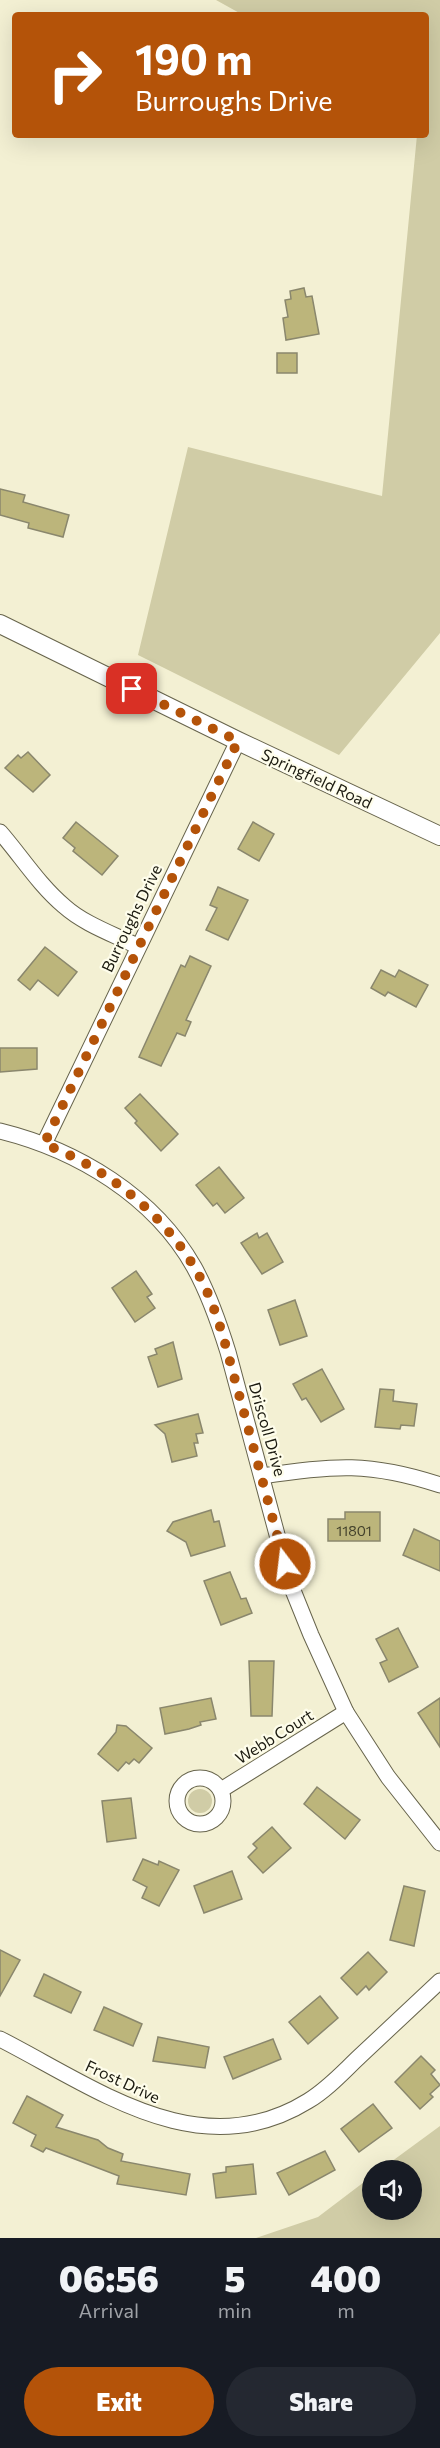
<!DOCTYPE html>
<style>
:root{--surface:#171b24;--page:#242831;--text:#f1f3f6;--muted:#9ea1a6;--accent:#b45309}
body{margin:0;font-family:Commissioner,sans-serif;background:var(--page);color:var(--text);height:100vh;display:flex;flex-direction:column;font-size:22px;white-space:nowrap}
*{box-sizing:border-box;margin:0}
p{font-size:20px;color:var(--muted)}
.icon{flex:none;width:33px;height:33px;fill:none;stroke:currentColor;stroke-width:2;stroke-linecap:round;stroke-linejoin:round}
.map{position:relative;height:2238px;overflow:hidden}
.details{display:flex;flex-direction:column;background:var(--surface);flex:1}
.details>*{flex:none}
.top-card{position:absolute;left:12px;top:12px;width:417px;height:126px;border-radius:6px;box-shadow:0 6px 24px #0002;background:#b45309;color:#fff;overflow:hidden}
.controls{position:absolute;left:362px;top:2160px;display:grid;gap:12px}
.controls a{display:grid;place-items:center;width:60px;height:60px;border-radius:50%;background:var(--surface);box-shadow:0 6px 24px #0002;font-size:30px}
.pin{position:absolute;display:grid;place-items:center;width:51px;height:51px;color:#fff;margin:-26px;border-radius:12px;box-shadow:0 3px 9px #0006}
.me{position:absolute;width:66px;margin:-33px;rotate:345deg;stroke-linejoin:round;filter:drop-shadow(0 0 4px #0008)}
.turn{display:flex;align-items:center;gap:21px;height:126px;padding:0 24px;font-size:27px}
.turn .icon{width:78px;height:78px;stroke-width:2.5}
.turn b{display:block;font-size:42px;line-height:51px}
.eta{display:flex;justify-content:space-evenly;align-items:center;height:102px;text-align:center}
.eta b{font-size:36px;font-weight:800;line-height:42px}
.button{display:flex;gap:12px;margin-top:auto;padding:12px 24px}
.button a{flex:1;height:69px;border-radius:36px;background:var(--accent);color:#fff;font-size:24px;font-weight:800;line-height:69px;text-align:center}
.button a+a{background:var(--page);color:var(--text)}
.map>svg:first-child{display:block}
.green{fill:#d0cca6}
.building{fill:#bcb57b;stroke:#8a876d;stroke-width:1.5}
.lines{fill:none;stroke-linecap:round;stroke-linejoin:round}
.minor-casing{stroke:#67644c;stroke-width:17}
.tertiary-casing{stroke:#67644c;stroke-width:20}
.minor{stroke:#fff;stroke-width:15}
.tertiary{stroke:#fff;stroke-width:18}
.route{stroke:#b45309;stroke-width:10;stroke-dasharray:0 18}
.labels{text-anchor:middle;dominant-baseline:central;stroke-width:4.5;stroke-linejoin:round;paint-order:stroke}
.number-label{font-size:14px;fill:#43412b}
.street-label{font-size:16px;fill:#1b1a10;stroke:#fefdeb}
</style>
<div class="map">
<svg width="440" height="2238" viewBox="0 0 440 2238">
<rect width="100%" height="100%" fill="#f3f0d3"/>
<g class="green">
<path d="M216,0H440V633L339,755L138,655L188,447L382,496L417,135H426V15H243Z"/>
<circle cx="200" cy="1801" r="12"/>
<path d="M440,2126V2238H256L318,2217L372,2176V2210H411V2170H380Z"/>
</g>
<g class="building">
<path d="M304,288L306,297L312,296L319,334L286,340L283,318L288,317L285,300L291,299L290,291Z"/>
<rect x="277" y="353" width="20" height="20"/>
<path d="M0,489L25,495L23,502L69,515L63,537L28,528L29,523L0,515Z"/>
<path d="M28,752L50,775L33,792L5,768L18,755L21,758Z"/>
<path d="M76,822L118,856L102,875L73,851L75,848L63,838Z"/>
<path d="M253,822L274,834L259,861L238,849Z"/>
<path d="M218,887L248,900L228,940L206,930L217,908L210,905Z"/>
<path d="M45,947L77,972L58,996L38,980L30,990L18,980Z"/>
<path d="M190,956L211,966L186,1020L191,1022L185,1036L177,1033L161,1066L139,1057L181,965L185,967Z"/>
<path d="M381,970L395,977L399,970L428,985L416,1007L388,992L385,996L371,988Z"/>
<path d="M0,1048H37V1069L0,1072Z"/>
<path d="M140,1094L178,1134L161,1151L135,1123L137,1121L125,1108Z"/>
<path d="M219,1167L244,1198L225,1213L217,1203L213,1206L196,1185Z"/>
<path d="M257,1233L259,1238L267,1233L283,1262L262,1274L241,1243Z"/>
<path d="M136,1271L152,1294L147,1297L155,1308L135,1322L112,1288Z"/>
<path d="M295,1300L307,1336L280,1345L268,1310Z"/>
<path d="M173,1342L182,1379L158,1387L148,1357L157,1354L155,1349Z"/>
<path d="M322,1369L344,1409L321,1422L306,1398L302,1400L293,1384Z"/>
<path d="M380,1389L394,1390L393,1401L417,1404L414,1426L401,1425L400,1429L375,1427Z"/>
<path d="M198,1414L203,1433L196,1434L198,1443H194L197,1456L172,1462L165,1434L155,1425Z"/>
<path d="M211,1510L214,1522L219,1521L225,1546L191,1556L186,1542L167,1531L173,1522Z"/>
<path d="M345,1512H380V1541H328V1519H345Z"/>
<path d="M414,1529L440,1541V1571L403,1555Z"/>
<path d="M230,1572L241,1599L246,1598L252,1613L221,1625L204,1581Z"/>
<path d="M398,1628L418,1667L389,1682L380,1663L387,1660L376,1639Z"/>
<path d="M249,1661H274L272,1716H251Z"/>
<path d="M211,1698L216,1719L200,1722L201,1725L189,1729L165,1734L160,1708Z"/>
<path d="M440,1698V1747L418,1713Z"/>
<path d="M117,1725L126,1726L152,1748L139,1763L134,1759L129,1764L126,1762L118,1771L98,1754L116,1732Z"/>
<path d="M317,1787L360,1820L345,1839L304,1804Z"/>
<path d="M131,1798L136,1838L107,1842L102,1801Z"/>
<path d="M272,1827L291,1848L263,1873L248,1857L257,1848L253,1844Z"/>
<path d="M143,1859L158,1865L159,1861L179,1870L159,1906L142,1898L147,1887L133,1880Z"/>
<path d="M232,1871L242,1899L204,1913L194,1886Z"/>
<path d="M404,1886L425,1891L414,1946L390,1940Z"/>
<path d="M0,1950L20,1960L0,1996Z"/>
<path d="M368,1952L387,1972L369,1990L366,1986L357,1995L341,1978Z"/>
<path d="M44,1974L81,1992L71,2013L34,1996Z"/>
<path d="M320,1996L338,2018L308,2044L289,2022Z"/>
<path d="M104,2007L142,2024L133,2046L94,2030Z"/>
<path d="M158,2037L209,2047L205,2068L153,2061Z"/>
<path d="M273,2039L281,2059L233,2079L224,2057Z"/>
<path d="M421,2056L435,2070L431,2074L440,2085L430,2094L433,2097L420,2109L395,2082Z"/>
<path d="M27,2096L63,2115L56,2127L98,2140L108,2148L123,2154L121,2161L190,2174L186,2195L117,2184L119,2176L46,2148L43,2152L31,2146L36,2135L13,2123Z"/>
<path d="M373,2104L392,2128L359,2152L341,2129Z"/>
<path d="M325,2151L335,2170L289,2195L277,2173Z"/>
<path d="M253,2164L256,2194L216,2198L213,2174L226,2172V2167Z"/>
</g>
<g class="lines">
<defs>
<g id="minor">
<path d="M0,832C21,856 39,885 64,906C84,924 113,934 137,946"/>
<path d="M0,1131C77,1150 154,1196 194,1267C209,1294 219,1323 228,1352L290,1583L311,1635L346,1712L388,1777L440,1843"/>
<path d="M44,1144L238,741"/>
<path d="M262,1476C333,1465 371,1462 440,1485"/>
<circle cx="200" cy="1801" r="23"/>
<path d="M221,1790L346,1712"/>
<path d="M0,2039C96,2088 200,2168 308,2101C328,2089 344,2071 360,2056C387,2031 413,2006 440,1981"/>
</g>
<path id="tertiary" d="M0,624L238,741L440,836"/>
</defs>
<use href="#minor" class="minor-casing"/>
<use href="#tertiary" class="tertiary-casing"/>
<use href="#minor" class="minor"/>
<use href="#tertiary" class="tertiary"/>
</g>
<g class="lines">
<path class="route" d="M132,689L238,741L44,1144C110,1169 172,1220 204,1285C221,1321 229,1360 240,1398C255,1453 270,1509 285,1564"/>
</g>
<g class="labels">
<g class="number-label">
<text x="354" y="1530">11801</text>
</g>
<g class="street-label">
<text transform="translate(317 778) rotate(25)">Springfield Road</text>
<text transform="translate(131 918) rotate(-64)">Burroughs Drive</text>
<text transform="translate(268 1429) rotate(74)">Driscoll Drive</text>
<text transform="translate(274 1736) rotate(-32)">Webb Court</text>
<text transform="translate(123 2081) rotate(25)">Frost Drive</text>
</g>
</g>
</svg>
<div class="controls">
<a><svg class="icon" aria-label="sound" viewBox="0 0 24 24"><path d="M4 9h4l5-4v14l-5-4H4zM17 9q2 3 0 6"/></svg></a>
</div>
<div class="pin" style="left:132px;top:689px;background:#d93025"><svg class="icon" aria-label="arrive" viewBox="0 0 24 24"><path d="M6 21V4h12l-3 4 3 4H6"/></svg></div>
<svg class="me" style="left:285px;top:1564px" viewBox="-20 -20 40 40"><circle r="17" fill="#b45309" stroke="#fff" stroke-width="3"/><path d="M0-11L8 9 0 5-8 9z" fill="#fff"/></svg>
<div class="top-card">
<div class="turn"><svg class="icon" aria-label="right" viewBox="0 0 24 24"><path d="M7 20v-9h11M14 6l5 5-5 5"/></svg><div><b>190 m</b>Burroughs Drive</div></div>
</div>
</div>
<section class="details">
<div class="eta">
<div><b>06:56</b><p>Arrival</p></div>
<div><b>5</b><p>min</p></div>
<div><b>400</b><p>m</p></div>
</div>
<div class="button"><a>Exit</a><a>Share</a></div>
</section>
